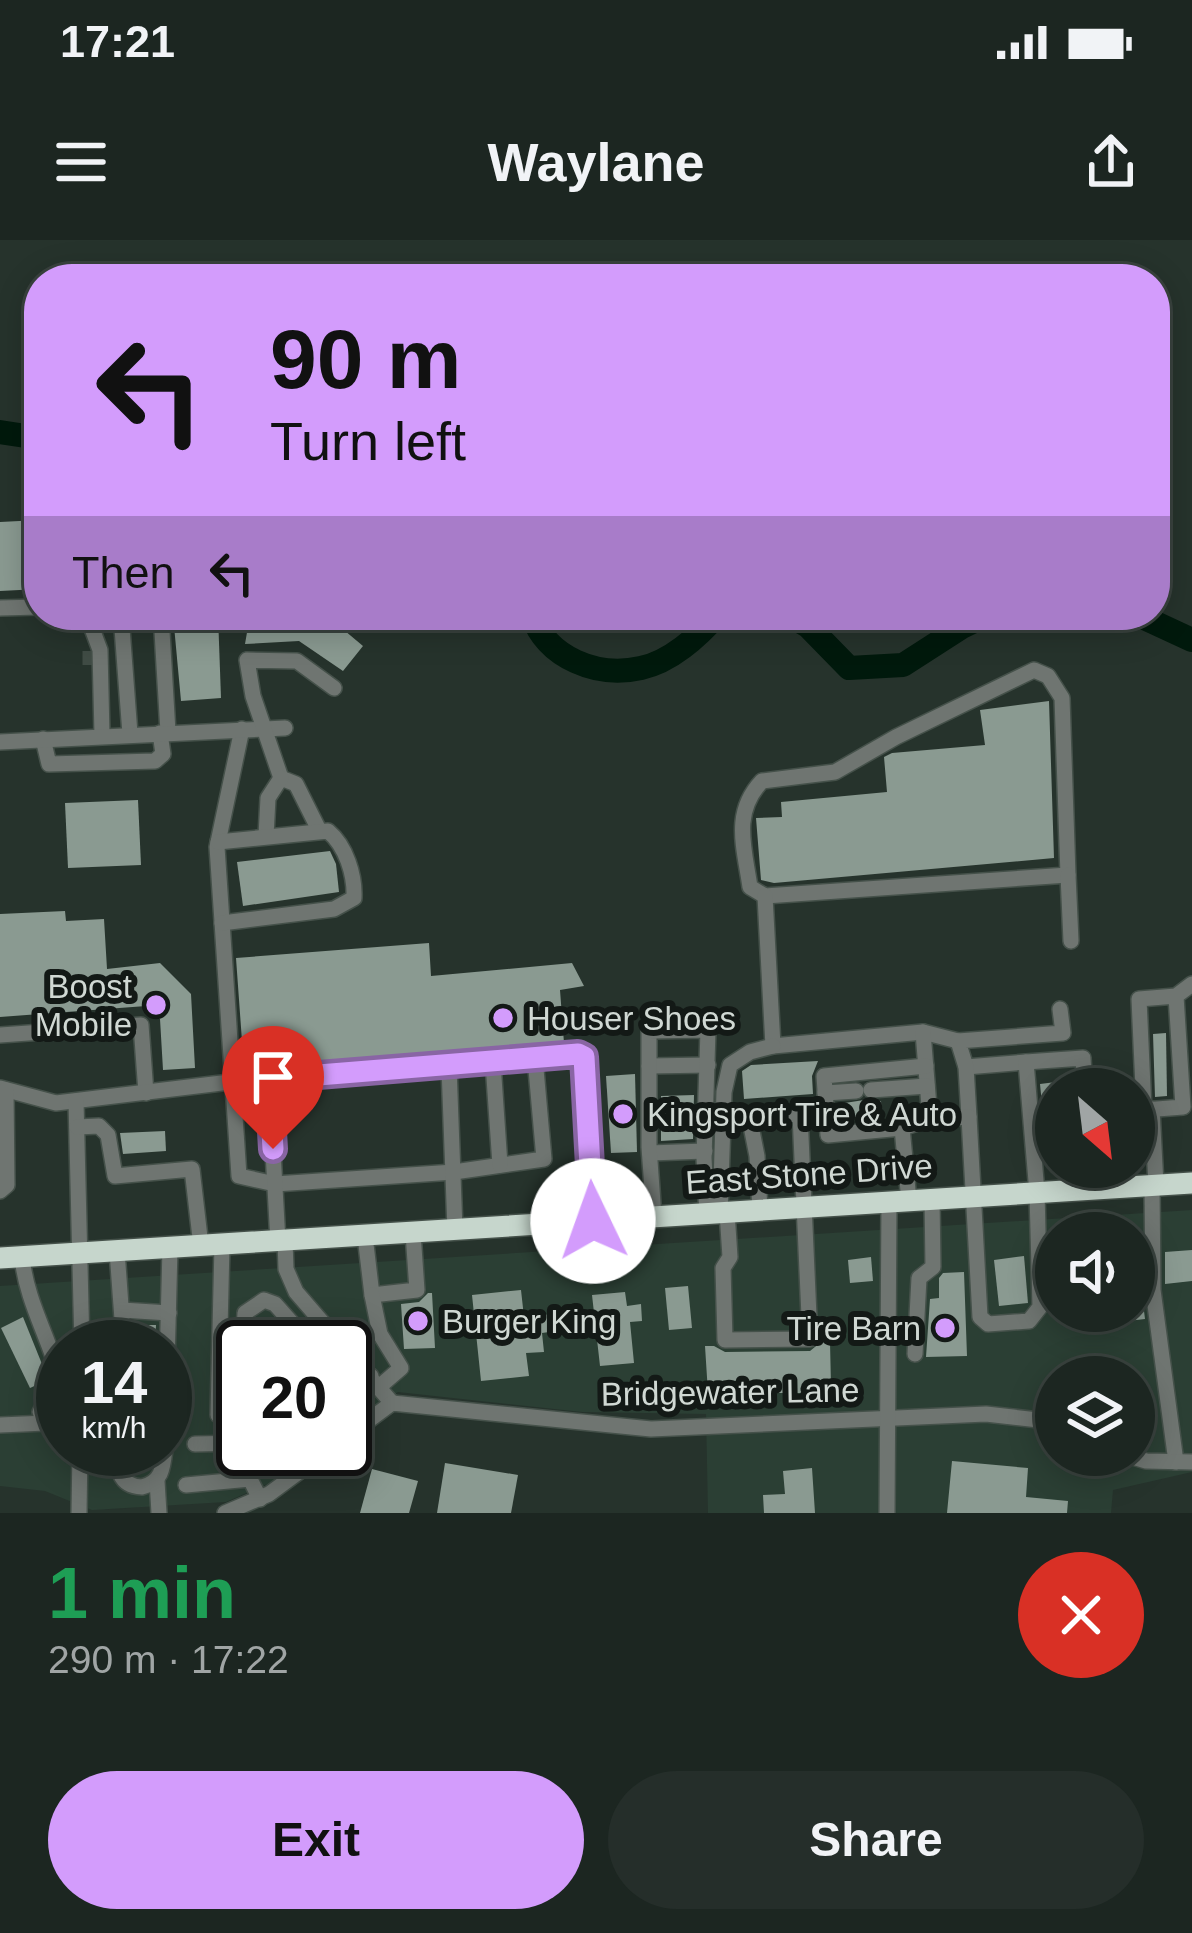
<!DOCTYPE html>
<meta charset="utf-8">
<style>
:root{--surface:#1c2621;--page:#252e2a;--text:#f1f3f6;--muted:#a0a5a5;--line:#3a433f;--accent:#d39cfc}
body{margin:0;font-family:Helvetica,sans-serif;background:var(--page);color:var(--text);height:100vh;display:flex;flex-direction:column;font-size:45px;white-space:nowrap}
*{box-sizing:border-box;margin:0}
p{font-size:39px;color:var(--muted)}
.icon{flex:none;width:66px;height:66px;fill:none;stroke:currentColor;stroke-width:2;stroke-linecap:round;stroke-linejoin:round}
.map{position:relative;height:1273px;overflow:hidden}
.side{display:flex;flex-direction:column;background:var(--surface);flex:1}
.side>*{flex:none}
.banner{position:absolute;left:24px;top:24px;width:1146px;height:366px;border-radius:48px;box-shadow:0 6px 30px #0003,0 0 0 3px var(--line);background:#d39cfc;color:#111;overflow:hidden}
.needle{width:78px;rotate:152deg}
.buttons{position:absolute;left:1035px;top:828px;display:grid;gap:24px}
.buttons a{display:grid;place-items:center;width:120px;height:120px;border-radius:50%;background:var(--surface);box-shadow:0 6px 30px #0003,0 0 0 3px var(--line);font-size:60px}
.speed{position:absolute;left:36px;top:1080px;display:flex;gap:24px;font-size:60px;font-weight:700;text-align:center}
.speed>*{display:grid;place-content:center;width:156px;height:156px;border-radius:50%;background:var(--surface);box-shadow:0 6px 30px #0003,0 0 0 3px var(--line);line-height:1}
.speed small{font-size:30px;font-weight:400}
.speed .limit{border:6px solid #111;border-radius:18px;background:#fff;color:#111}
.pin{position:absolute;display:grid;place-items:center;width:102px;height:102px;color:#fff;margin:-123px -51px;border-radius:50% 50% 50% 0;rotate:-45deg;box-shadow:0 0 12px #0007}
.pin .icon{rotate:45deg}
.me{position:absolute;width:132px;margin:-66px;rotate:357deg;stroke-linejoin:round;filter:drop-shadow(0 0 9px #0008)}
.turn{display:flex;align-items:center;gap:42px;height:252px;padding:0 48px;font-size:54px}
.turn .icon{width:156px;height:156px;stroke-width:2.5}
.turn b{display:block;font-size:84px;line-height:102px}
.then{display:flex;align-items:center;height:114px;padding:0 48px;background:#0003;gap:24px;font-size:45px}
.round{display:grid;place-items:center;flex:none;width:126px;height:126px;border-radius:63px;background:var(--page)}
.head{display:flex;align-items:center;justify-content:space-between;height:204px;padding:0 48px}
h1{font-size:72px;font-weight:700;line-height:90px;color:#1e9e55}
.cta{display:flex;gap:24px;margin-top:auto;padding:24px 48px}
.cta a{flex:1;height:138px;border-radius:72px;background:var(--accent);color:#111;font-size:48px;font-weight:700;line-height:138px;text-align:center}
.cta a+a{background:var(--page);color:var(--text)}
.status{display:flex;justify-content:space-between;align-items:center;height:84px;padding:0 60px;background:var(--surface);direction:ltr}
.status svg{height:33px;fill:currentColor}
header{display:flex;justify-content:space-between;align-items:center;height:156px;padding:0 48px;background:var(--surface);font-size:54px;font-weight:700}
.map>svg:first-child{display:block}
.built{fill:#2b3f34;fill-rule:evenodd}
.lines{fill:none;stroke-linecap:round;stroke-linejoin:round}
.river{stroke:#00190c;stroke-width:24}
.building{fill:#8a9a91}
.minor-tunnel{stroke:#404c45;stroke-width:15;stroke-dasharray:15 8;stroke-linecap:butt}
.minor-casing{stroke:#45514a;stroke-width:18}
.highway-casing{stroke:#45514a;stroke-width:24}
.minor{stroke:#6f7571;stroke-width:15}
.highway{stroke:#c6d6cc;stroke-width:21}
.route-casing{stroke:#8965a4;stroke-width:30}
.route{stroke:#d39cfc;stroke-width:21}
.poi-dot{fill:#d39cfc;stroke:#131916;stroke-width:4.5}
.labels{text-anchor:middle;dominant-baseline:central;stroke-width:12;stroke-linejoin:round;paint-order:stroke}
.poi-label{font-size:33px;fill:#d0d8d3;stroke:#131916;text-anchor:start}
.street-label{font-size:33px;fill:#d0d8d3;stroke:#131916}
</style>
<div class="status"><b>17:21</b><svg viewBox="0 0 49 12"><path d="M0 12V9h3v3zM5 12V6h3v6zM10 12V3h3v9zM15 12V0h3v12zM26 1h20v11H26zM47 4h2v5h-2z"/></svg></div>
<header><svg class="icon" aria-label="menu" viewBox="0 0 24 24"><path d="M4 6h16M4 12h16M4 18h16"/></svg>Waylane<svg class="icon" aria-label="share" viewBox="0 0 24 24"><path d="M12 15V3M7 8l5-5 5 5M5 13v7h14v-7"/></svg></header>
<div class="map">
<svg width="1192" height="1273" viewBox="0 0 1192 1273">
<rect width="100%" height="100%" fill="#26332c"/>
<path class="built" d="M1192,970V1232L1113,1250L1111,1273H708L706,1174L582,1172L398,1152L345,1189V1107H243V1209H316L270,1243L226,1262L92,1270L45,1251L0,1246V1046ZM1056,993H1134V1071H1056ZM63,1107H165V1209H63ZM1056,1137H1134V1215H1056Z"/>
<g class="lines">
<g class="river">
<path d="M0,192L39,198"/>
<path d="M532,375C547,418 597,438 641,428C670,422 698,397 717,375"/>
<path d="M789,375L808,386L849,428L903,425L962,387L987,375"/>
<path d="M1138,375L1192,400"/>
</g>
</g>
<g class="building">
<path d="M39,280V349L0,351V282Z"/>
<path d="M173,375H218L221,458L181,461Z"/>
<path d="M250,375H326L363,406L343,431L299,401L245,404Z"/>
<path d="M1049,461L1054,618L774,643L761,640L756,578L782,577L781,562L887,552L884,517L892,513L985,505L980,470Z"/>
<path d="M138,560L141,625L68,628L65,563Z"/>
<path d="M330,611L336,624L339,652L243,666L237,622Z"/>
<path d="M65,671L66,681L104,679L107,729L160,723L191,754L195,828L163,830L160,779L146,766L0,777V674Z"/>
<path d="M429,703L431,736L572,723L584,746L560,750L564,803L244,829L236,718Z"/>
<path d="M1166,793L1167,856L1155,857L1153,794Z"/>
<path d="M818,821L812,836L813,854L744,859L742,831L751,825Z"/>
<path d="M635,834L637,912L611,913L606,836Z"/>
<path d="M1056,842V884L1044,885L1040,844Z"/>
<path d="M694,855L693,899L661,901V856Z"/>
<path d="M864,860L881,861L882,877H839L838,864Z"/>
<path d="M165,891L166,911L123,914L120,893Z"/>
<path d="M1192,1010V1041L1165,1044V1012Z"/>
<path d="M1024,1016L1028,1063L999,1066L994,1020Z"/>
<path d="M871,1017L873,1041L850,1043L848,1020Z"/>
<path d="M964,1032L967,1116L926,1117L930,1059L939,1058V1038L943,1033Z"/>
<path d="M688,1046L692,1088L669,1090L665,1048Z"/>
<path d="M521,1050L524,1077L562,1073L564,1090L542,1093L544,1112L526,1113L529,1136L481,1141L472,1055Z"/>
<path d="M625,1052L627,1066L641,1064L642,1081L630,1082L634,1123L600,1126L592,1055Z"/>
<path d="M428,1053H432L435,1108L404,1109L401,1064L419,1062Z"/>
<path d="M1100,1071H1144L1145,1079L1102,1084Z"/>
<path d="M23,1077L46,1134L41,1143L30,1148L1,1088Z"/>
<path d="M258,1079H272L280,1088L279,1107H256Z"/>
<path d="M134,1085H156L155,1107H136Z"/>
<path d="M821,1102H830L831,1146H810L811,1153H708L705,1106H714L725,1112L810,1111Z"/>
<path d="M952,1221L1028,1228L1026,1257L1068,1261L1067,1273H947Z"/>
<path d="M445,1223L518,1235L511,1273H437Z"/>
<path d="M812,1228L815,1273H764L763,1255L785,1254L783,1231Z"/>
<path d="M372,1229L418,1241L409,1273H360Z"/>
</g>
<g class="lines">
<path class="minor-tunnel" d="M90,411V425"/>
<defs>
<g id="minor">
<path d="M0,368L39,367"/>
<path d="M87,375L100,410L102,495"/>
<path d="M121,375L130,494"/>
<path d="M161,375L168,492"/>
<path d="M1034,430L1048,436L1062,458L1068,635L765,656L750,647C744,606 732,573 762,541L835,532L896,497Z"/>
<path d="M242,489L217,607L239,936L275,944L454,932L544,919L535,818"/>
<path d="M43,499L49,524L155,521L163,514L160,493"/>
<path d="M0,502L285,488"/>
<path d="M319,590L296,544L281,538L253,456L247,420L297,421L334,448"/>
<path d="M266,596L268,558L281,538"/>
<path d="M218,602L328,591C346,606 355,635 354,658L334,669L222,683"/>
<path d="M1068,635L1071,701"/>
<path d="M765,656L773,806L923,792L958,801"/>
<path d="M1176,756L1183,867L1144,870L1139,759L1176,756L1192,744"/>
<path d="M923,792L930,879"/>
<path d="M0,795L141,785L146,853"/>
<path d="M493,823L500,925"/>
<path d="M649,826L708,825"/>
<path d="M966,827L1026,822"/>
<path d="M269,839L278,1002"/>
<path d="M0,848L56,863L230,842L449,827"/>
<path d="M871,850L927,846"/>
<path d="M825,853L856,851"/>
<path d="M76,861L82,1107"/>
<path d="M1152,869L1156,945"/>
<path d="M969,877L966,827L958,801L1063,793L1060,769"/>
<path d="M77,887L99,886L108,895L115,936L192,929L201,1006"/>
<path d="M902,888L828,895L824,836L926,826"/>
<path d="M650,913L705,911"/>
<path d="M1090,927L1092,950"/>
<path d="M1152,946L1153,1050L1176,1222"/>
<path d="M0,951L7,945L6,850"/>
<path d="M909,961L902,888L930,879L969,877L980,1077L988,1084L1029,1081L1040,1067L1037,953L1026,822L1083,818L1085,849"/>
<path d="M727,972L730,1017L723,1028L725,1100L810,1099L800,874L749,876L757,916L760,970"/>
<path d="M720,973L724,852L730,825L750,812L773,806"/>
<path d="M654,977L649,907V791L708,790L704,918L707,974"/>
<path d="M455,990L449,827L578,814L584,817L593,981"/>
<path d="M365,996L372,1055L417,1050L413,993"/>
<path d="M285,1001L286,1029L296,1052L392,1163"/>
<path d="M117,1011L124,1107"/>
<path d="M22,1017C26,1059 47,1094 59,1135H63"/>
<path d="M372,1055L380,1094L401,1128L379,1147"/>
<path d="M122,1070L169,1073"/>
<path d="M243,1107L245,1073L264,1060L275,1064L307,1100"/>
<path d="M243,1113V1133"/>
<path d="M915,1114L919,1038L933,1027L932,959"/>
<path d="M59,1135L40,1172L46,1183L63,1184"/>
<path d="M345,1156L371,1136"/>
<path d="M218,1175L222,1005"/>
<path d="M0,1185L46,1183"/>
<path d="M345,1198L392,1163L651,1189L986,1174L1056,1182"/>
<path d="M165,1202L170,1008"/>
<path d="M195,1204L243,1203"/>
<path d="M118,1209C117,1228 118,1246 142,1247C162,1242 163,1228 165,1209"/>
<path d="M252,1209L250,1239L260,1259"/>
<path d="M1126,1215L1146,1221L1192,1222"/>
<path d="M157,1241L159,1273"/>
<path d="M186,1245L250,1239"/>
<path d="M79,1273L80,1209"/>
<path d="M225,1273L269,1254L330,1209"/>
<path d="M887,1273L889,962"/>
</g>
<path id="highway" d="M0,1018L1192,943"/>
</defs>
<use href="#minor" class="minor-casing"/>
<use href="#highway" class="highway-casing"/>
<use href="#minor" class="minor"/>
<use href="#highway" class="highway"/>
</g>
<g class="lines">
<defs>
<path id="route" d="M273,909L269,839L578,814L584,817L593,981"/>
</defs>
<use href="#route" class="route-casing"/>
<use href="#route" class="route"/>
</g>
<g class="poi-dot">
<circle cx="156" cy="765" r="12"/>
<circle cx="503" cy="778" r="12"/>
<circle cx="623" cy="874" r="12"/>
<circle cx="418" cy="1081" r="12"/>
<circle cx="945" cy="1088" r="12"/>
</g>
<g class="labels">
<g class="poi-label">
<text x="132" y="746" text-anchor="end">Boost<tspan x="132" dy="38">Mobile</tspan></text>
<text x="527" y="778">Houser Shoes</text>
<text x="647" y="874">Kingsport Tire &amp; Auto</text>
<text x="442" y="1081">Burger King</text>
<text x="921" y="1088" text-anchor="end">Tire Barn</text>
</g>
<g class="street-label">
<text transform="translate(809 934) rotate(-4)">East Stone Drive</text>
<text transform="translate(730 1152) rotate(-1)">Bridgewater Lane</text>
</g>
</g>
</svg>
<div class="buttons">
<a><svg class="needle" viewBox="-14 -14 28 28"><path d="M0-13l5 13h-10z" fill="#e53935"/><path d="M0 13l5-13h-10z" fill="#a0a5a5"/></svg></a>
<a><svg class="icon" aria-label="sound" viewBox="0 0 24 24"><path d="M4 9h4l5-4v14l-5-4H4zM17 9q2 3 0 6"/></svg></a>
<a><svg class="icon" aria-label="layers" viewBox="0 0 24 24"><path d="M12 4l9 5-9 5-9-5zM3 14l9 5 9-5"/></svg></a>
</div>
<div class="speed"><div>14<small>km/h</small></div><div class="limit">20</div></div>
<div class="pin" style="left:273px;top:909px;background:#d93025"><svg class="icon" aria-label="arrive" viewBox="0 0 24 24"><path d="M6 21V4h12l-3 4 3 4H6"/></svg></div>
<svg class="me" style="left:593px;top:981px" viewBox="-20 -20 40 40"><circle r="19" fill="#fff"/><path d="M0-13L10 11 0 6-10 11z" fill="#d39cfc"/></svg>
<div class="banner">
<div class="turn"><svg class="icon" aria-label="left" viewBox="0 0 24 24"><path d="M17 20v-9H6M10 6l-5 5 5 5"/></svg><div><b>90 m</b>Turn left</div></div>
<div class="then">Then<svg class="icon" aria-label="left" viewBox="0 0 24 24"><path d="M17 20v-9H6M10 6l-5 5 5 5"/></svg></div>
</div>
</div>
<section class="side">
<div class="head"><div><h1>1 min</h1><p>290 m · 17:22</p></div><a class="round" style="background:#d93025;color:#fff"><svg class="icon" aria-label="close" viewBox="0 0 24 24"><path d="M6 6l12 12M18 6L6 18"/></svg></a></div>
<div class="cta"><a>Exit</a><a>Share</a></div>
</section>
